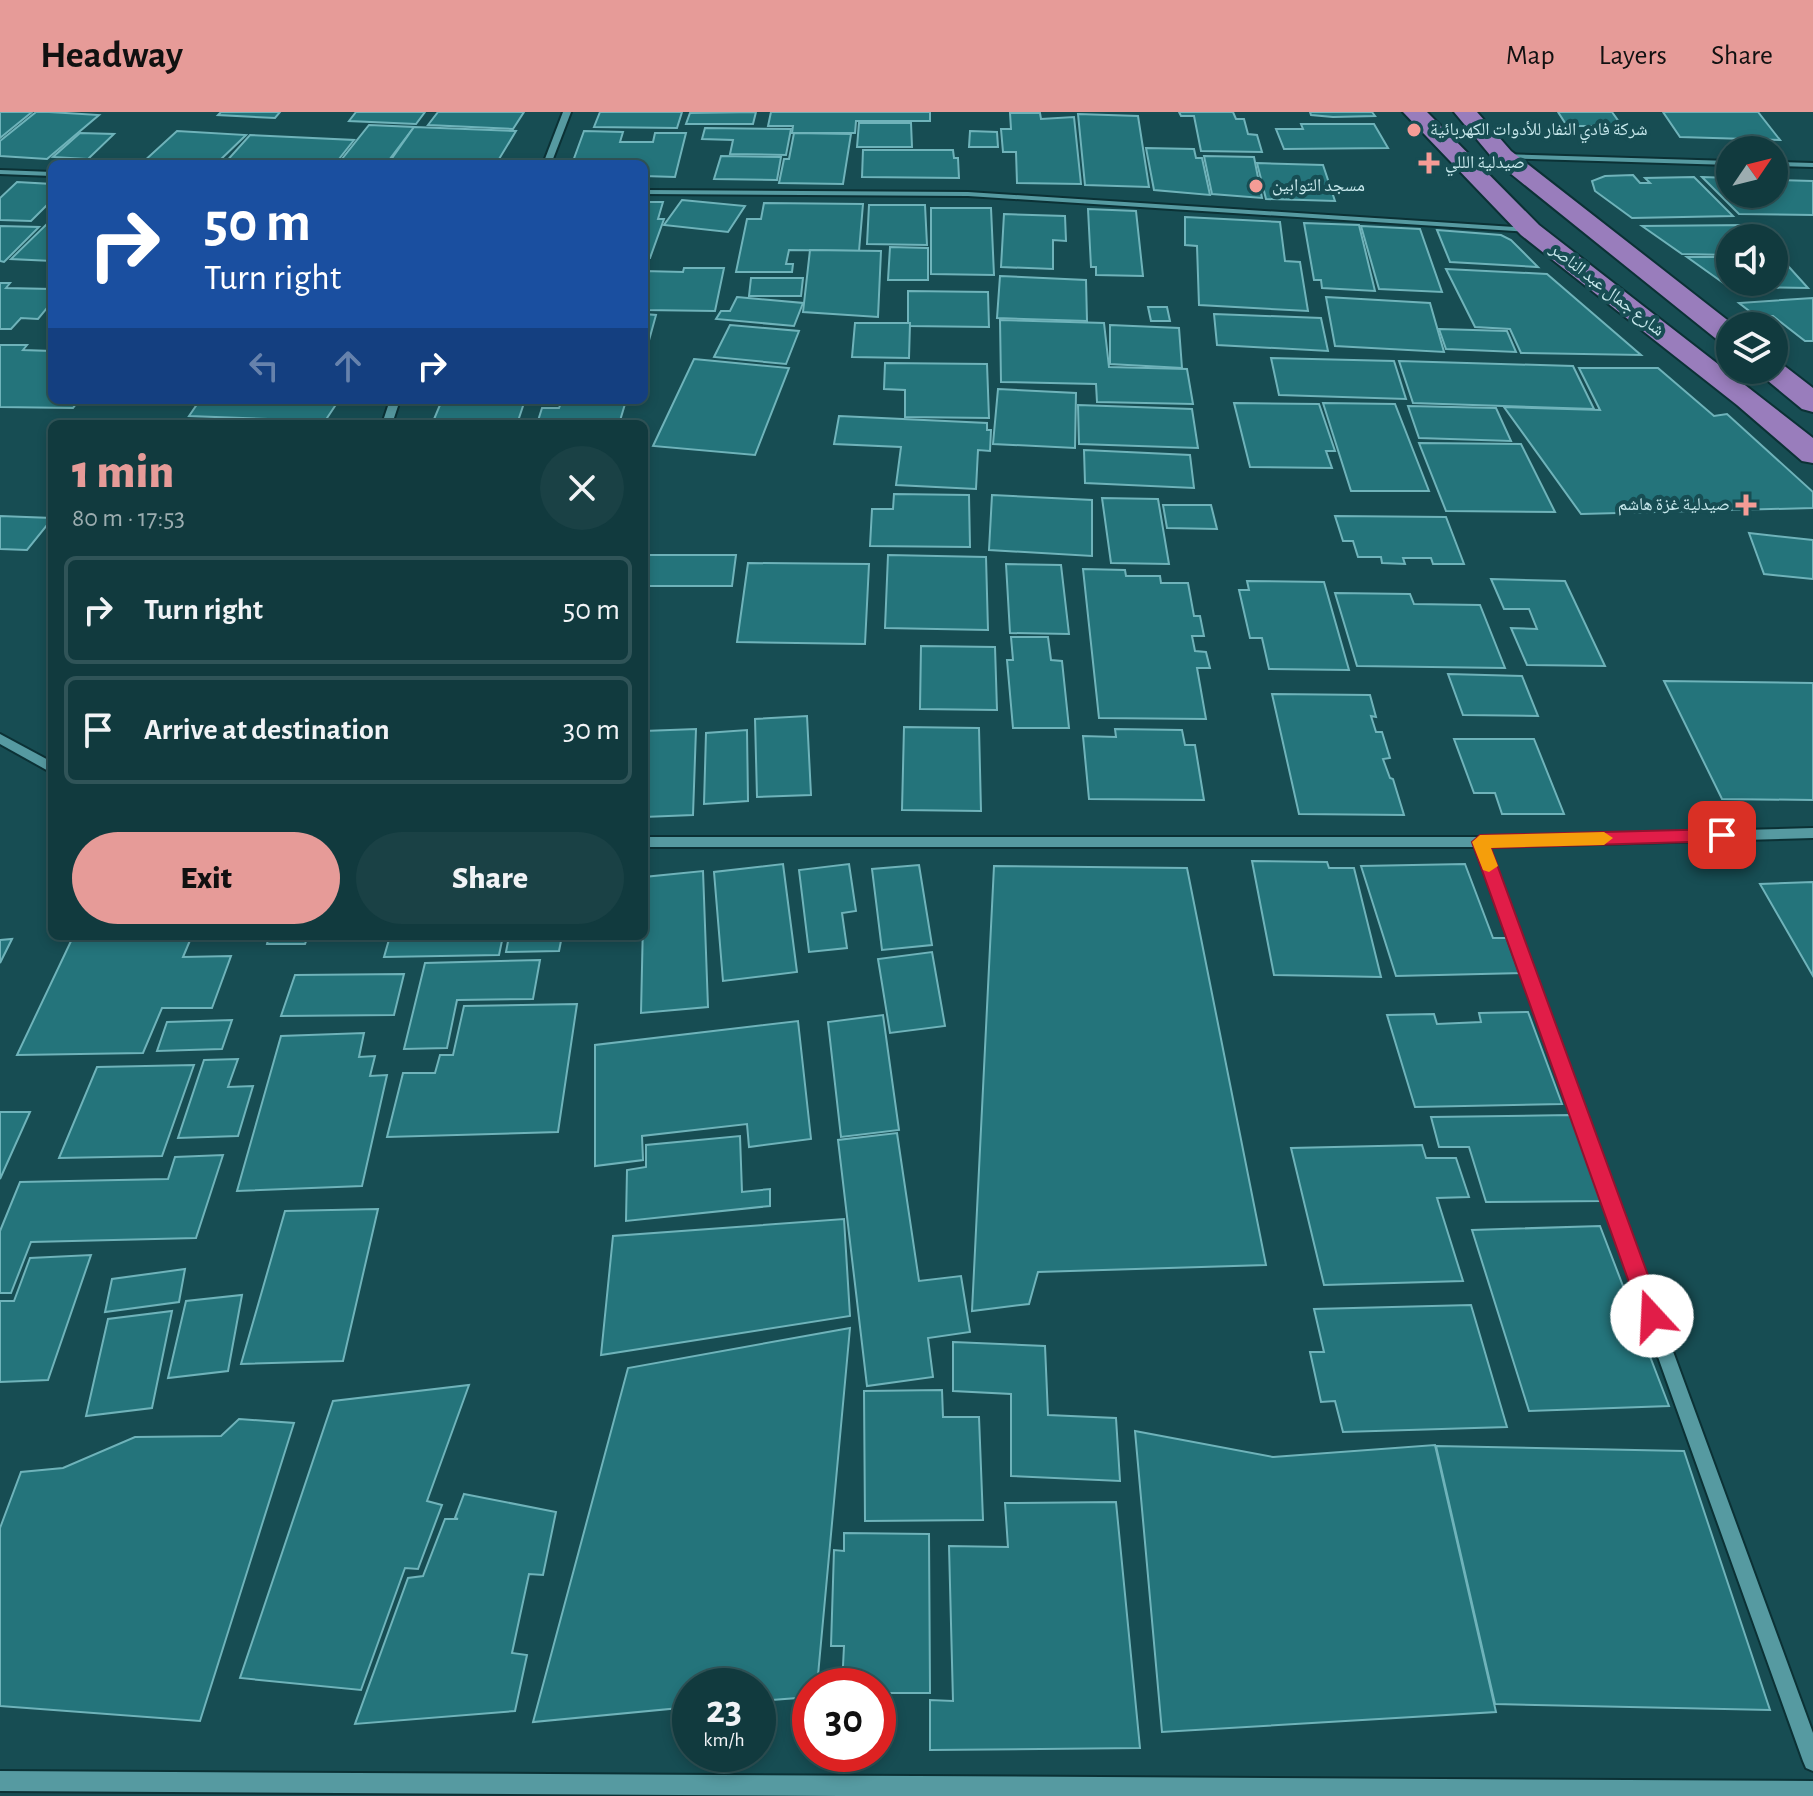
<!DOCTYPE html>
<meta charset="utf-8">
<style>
:root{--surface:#113a3e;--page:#1a4145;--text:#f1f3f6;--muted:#9cadb0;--line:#305458;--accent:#e69b98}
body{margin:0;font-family:"Alegreya Sans","Noto Naskh Arabic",sans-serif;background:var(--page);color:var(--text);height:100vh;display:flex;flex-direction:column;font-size:30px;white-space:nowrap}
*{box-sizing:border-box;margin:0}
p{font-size:26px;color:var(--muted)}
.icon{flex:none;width:44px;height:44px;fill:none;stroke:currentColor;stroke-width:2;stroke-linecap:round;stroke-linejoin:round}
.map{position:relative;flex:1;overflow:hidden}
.drawer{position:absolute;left:48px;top:308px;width:600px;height:520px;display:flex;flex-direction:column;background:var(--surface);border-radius:12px;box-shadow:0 4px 12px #0003,0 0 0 2px var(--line)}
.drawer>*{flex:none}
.guide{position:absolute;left:48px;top:48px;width:600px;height:244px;border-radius:12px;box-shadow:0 4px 12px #0003,0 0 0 2px var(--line);background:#1a4fa0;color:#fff;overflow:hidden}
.needle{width:52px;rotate:55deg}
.buttons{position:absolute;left:1716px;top:24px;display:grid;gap:16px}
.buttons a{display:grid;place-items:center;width:72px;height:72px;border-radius:50%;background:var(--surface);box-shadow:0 4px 12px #0003,0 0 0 2px var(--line);font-size:40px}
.speed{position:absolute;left:672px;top:1556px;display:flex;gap:16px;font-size:40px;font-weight:700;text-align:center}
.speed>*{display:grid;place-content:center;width:104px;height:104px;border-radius:50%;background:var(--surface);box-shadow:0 4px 12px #0003,0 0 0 2px var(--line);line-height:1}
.speed small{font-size:20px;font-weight:400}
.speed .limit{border:12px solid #d22;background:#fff;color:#111}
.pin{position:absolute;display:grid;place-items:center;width:68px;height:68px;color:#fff;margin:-34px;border-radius:16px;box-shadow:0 4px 12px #0006}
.me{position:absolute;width:88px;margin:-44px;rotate:340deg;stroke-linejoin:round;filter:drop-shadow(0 0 6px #0008)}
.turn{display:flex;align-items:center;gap:28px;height:168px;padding:0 24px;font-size:36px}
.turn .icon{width:104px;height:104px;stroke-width:2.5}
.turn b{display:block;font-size:56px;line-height:68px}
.lanes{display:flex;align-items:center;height:76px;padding:0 24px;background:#0003;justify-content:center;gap:40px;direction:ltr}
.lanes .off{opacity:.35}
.round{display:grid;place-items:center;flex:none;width:84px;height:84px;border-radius:42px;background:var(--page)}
.summary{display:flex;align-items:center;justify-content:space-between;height:136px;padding:0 24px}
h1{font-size:48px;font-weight:800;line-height:60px;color:var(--accent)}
.button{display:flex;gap:16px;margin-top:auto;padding:16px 24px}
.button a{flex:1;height:92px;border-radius:48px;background:var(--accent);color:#111;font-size:32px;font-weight:800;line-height:92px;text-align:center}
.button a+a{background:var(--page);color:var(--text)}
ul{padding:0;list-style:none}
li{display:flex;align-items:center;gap:24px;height:108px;margin:0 16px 12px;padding:0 8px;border:4px solid var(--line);border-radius:12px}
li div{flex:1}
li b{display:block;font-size:30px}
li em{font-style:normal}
header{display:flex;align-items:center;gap:48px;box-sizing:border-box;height:112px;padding:0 40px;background:var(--accent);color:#111}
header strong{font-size:38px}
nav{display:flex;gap:44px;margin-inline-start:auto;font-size:28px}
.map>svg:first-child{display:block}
.building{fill:#24747b;stroke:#6fb3ba;stroke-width:2}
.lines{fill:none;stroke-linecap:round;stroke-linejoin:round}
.minor-casing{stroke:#0b3135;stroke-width:4}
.major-casing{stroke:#0b3135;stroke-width:4}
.minor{fill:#569aa1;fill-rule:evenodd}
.major{fill:#997dbc;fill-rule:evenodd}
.route{fill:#e11d48;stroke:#92132f;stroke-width:2}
.slow{fill:#f59e0b}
.poi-dot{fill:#f59c96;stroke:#174d53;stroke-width:3}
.labels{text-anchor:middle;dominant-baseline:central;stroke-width:8;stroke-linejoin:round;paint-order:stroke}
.far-poi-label{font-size:18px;fill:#c7e8ec;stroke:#174d53;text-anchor:start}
.far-street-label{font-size:18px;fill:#c7e8ec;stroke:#174d53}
</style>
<header>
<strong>Headway</strong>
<nav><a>Map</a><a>Layers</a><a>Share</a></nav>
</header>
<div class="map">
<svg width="1813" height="1684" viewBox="0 0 1813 1684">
<rect width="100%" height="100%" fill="#174d53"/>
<g class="building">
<path d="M0,0H32L0,26Z"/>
<path d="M36,0H49L99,3L47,47L0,44V29Z"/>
<path d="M221,0H280L275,6L218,3Z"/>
<path d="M356,0H425L416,12L349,9Z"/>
<path d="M438,0H524L513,17L428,13Z"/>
<path d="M600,0H682L677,16L594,15Z"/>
<path d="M756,0L753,12H686L690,1Z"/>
<path d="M771,0H930V9H856L855,21H792L793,14H768Z"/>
<path d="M1179,0H1233L1236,7H1244L1248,22L1257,23L1262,40L1201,39L1194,4H1181Z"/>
<path d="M1310,0H1372L1375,4L1333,5L1311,3Z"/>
<path d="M1558,0H1612L1622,14H1567Z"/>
<path d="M1663,0H1758L1780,28L1680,25Z"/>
<path d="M1010,1H1040L1041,7L1074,5L1081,72L1017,71L1016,40H1003L1001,17H1011Z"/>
<path d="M1078,2L1138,4L1149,75L1085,73Z"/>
<path d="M859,11H911L912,35H857Z"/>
<path d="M1301,12H1374L1388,36L1284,37L1276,17H1303Z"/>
<path d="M369,13L414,15L386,52H338Z"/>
<path d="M414,15L516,19L496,52H388Z"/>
<path d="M705,16L791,17L786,43L730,42L733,28L702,27Z"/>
<path d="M177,19L246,23L216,52L142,51Z"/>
<path d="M584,19L623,20L620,30H653L655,21H686L675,65L644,64V52H572Z"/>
<path d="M970,19L997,20L998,35H969Z"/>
<path d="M80,21L114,22L88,47L53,45Z"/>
<path d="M794,21L851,22L843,72L779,71L784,47H789Z"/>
<path d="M250,23L354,28L335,52H224Z"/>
<path d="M1146,36L1194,37L1196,46H1202L1210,83L1154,78Z"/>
<path d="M863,38H953L954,46H958L959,66L862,65Z"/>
<path d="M721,44L781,45L777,68L714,67Z"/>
<path d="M1204,44L1254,45L1262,86L1212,82Z"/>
<path d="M1257,51L1323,53L1335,89L1266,87Z"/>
<path d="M1633,63L1640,71H1650L1645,66L1694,65L1733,104L1632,106L1595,79L1592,69L1605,64Z"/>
<path d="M1702,65L1730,66V82H1774V68L1813,69V103L1739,102Z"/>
<path d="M17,70L52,72V88L31,109L0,108V86Z"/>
<path d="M682,88L745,94L728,120L664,113Z"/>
<path d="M644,90H663L658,107H664L650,146H644Z"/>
<path d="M764,91L863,92L859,139L789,138L786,152H793L792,160H736L747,107H761Z"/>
<path d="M869,93H925L927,133L867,132Z"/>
<path d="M931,96H991L994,163L931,162Z"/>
<path d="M1088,97L1136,99L1143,164L1096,163V155H1091Z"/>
<path d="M1004,102L1065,104L1066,129L1053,128V157L1001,155Z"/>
<path d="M1185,105L1280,110L1285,149L1300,150L1308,199L1199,193L1197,134L1185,133Z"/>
<path d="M52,107V149L11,147Z"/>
<path d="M1304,111L1359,113L1375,179L1322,176L1321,168H1314Z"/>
<path d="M1748,113L1760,126H1730V143L1682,142L1642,114Z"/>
<path d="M0,114L39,115L4,150L0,149Z"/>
<path d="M1361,114L1420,117L1442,180L1379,177Z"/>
<path d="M1437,118L1501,123L1511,128L1538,155L1450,150Z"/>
<path d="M890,135L928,136V168H888Z"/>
<path d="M810,138L881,139L878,205L803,200Z"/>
<path d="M1687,145H1730V170H1774V145H1780L1808,176L1729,175Z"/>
<path d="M684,156H724L715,199L644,198V159L683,160Z"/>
<path d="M1446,157L1547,162L1641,243L1521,241L1510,217L1475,215Z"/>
<path d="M1000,164L1086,168L1087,209L997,206Z"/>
<path d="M751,166H803L801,184H749Z"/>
<path d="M0,171H10L6,176L52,177V190L38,207L21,206L11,217H0Z"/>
<path d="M908,179L988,180L989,215L908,214Z"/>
<path d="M737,185L803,191L794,214L716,207L721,199H730Z"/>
<path d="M1326,185L1430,191L1444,240L1335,234Z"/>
<path d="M1813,186V229H1805L1773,204L1757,205L1739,191Z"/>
<path d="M1148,195H1167L1170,209H1151Z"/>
<path d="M644,202L656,203L648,232H644Z"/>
<path d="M1214,202L1321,206L1328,239L1217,233Z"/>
<path d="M1000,208L1104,211L1109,255L1187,257L1193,292L1097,290L1096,272L1001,270Z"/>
<path d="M855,211H910L909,246L852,245Z"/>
<path d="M730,213L799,219L786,252L714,245Z"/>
<path d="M1110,213L1179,216L1182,256L1110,252Z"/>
<path d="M1439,217L1507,219L1516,240L1446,237Z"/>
<path d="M0,233H27L23,238L52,239V288H79L73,296L0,295Z"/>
<path d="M1271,246L1394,249L1406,287L1279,283Z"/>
<path d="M694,247L789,256L755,343L653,334Z"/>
<path d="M1399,249L1573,254L1594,297L1413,291Z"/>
<path d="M885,251L987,252L989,306L905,305V278L884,277Z"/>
<path d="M1579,256H1658L1714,304L1727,302L1813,380V396L1581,402L1504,295L1600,298Z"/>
<path d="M998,277L1076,281L1075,336L993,332Z"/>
<path d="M200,288H339L325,309L189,304Z"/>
<path d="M442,288H525L517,312H432Z"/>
<path d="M561,291L625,292L619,312H537L542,296H559Z"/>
<path d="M1234,291L1319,292L1335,339H1326L1332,356L1250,355Z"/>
<path d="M1323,291L1395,292L1429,379H1351Z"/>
<path d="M1078,293L1192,297L1198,336L1079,332Z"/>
<path d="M1408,294L1496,296L1511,329L1419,326Z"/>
<path d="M839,304L987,311V318H991L990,339L978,338L976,377L896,373L901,335L834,332Z"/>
<path d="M1419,331L1521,332L1555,400L1446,399Z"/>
<path d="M1084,338L1190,343L1194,376L1085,371Z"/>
<path d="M894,382L969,383L970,435L870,434L872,397H893Z"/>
<path d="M992,383L1092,388V444L989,438Z"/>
<path d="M1102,386L1158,387L1169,452L1111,451Z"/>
<path d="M1163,393H1211L1217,417L1167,416Z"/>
<path d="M0,404L52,406V407L27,438L0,437Z"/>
<path d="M1335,404L1446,405L1464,452H1433L1431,446H1403L1405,452L1382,451L1381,445H1358L1353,429H1343Z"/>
<path d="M1749,421L1813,428V467L1764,462Z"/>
<path d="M644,443H736L732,474H644Z"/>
<path d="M888,443L986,445L988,518L885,516Z"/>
<path d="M748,451L869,452L865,532L737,530Z"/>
<path d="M1006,452L1061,453L1069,522L1010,521Z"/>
<path d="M1083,457L1125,458L1126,464H1160L1161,471H1188L1194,504H1200L1204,524H1192L1195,539L1206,540L1210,556H1197L1206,607L1099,606Z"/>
<path d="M1491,467L1565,469L1605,554L1527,553L1511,516L1537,517L1529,497H1504Z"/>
<path d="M1247,469L1324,470L1349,558L1269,557L1262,526H1250L1239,478H1249Z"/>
<path d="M1335,481L1410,482L1414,492L1480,493L1505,556L1357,554Z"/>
<path d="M1011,525H1048L1051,548L1062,549L1069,616H1013L1007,548H1013Z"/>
<path d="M921,534L995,535L997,598L920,597Z"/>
<path d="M1448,562L1522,564L1538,604L1463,603Z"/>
<path d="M1664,569L1813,571V688L1722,687Z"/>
<path d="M1272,582L1370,583L1376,605L1371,604L1376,620H1382L1390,646L1383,647L1390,666L1393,667L1404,703L1299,702Z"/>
<path d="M807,604L811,683L757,685L755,607Z"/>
<path d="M904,615L979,616L981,699L902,698Z"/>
<path d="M696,617L693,703L644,705V619Z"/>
<path d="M1115,617L1182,618L1185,633H1195L1204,688L1089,687L1083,624L1116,625Z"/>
<path d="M747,618L748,689L704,692L706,621Z"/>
<path d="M1454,627H1534L1564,702H1502L1495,681H1474Z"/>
<path d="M1252,749L1327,750L1329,756H1354L1381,865L1274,863Z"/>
<path d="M783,752L797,860L723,869L714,760Z"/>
<path d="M849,752L856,799L842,801L847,836L809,840L799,758Z"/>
<path d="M1465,752L1493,826H1510L1523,861L1396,864L1361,754Z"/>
<path d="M919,753L932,833L882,838L872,757Z"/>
<path d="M994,754L1187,756L1266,1153L1038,1160L1029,1192L972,1199Z"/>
<path d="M703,759L708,895L641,901L644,765Z"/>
<path d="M1813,770V864L1760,772Z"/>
<path d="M269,824H308L305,832H267Z"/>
<path d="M390,824H503L499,843L384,845Z"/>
<path d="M509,824H562L559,839L506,840Z"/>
<path d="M191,826L183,845L231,844L212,896H162L143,941L17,943L72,827Z"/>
<path d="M12,827L0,851V828Z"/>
<path d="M932,840L945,914L890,921L878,847Z"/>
<path d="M540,848L533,887L457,888L447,936L404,937L425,851Z"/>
<path d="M404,862L394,903L281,904L295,863Z"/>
<path d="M577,892L558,1020L387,1025L403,961H435L440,943H453L464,894Z"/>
<path d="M1528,900L1562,992L1415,995L1387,903L1434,902L1437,912L1481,910L1479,901Z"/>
<path d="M883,903L899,1018L841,1025L828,910Z"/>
<path d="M232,908L222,937L157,939L167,910Z"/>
<path d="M798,909L811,1027L749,1035L747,1012L642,1024L643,1048L595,1054V933Z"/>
<path d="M364,921L359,945L375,944L370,964L387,963L362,1074L237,1079L281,924Z"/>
<path d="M238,947L228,975L253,974L238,1024L178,1026L204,948Z"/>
<path d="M194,953L162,1044L59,1046L97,955Z"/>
<path d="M0,1000H30L0,1067Z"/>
<path d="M1570,1003L1601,1089L1486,1090L1469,1035H1439L1431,1005Z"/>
<path d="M897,1021L919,1169L961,1164L970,1220L928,1226L933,1265L867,1274L838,1028Z"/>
<path d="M740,1024L742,1080L770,1077V1094L626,1109L627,1058L646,1055V1033Z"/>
<path d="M1422,1033L1426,1046H1456L1469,1085L1437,1086L1463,1169L1324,1173L1291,1036Z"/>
<path d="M223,1043L196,1126L31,1130L11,1181H0V1119L20,1070L168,1067L175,1045Z"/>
<path d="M378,1097L343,1249L241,1252L285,1099Z"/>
<path d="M844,1107L850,1204L601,1243L613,1124Z"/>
<path d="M1600,1114L1669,1294L1529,1299L1472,1118Z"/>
<path d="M91,1143L48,1268L0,1270V1189H14L30,1146Z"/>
<path d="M185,1157L179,1190L105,1200L112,1167Z"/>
<path d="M242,1183L228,1259L168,1266L186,1189Z"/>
<path d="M1471,1193L1507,1315L1343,1320L1335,1289L1321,1290L1310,1240H1324L1314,1197Z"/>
<path d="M172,1199L152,1296L86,1304L108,1207Z"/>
<path d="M850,1216L817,1574H810V1585L758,1589V1574H690V1595L533,1610L628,1256Z"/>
<path d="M953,1230L1045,1234L1048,1303L1116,1306L1120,1369L1011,1364V1282L953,1279Z"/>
<path d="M469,1273L427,1389L442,1393L418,1457L405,1456L361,1578L240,1566L333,1289Z"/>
<path d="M942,1278L943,1305H979L983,1408L865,1409L864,1279Z"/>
<path d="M239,1307L294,1311L200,1609L0,1594V1416L21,1360L63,1356L135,1325L221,1324Z"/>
<path d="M1135,1319L1273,1345L1435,1333L1496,1600L1162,1620Z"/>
<path d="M1436,1334L1684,1339L1770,1598L1495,1592Z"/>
<path d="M464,1382L556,1400L543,1463L529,1462L512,1541L527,1543L515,1599L355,1612L408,1466L423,1464L445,1407H458L455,1406Z"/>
<path d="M1116,1390L1140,1636L930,1638V1588L953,1589L949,1434L1008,1435L1005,1391Z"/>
<path d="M844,1421L929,1422L930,1581H878V1574H842L844,1534H831L834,1438L844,1439Z"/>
</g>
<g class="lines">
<defs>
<g id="minor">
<path d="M563,0H571L551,52H543Z"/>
<path d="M1500,42L1730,49V53L1503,46H1500Z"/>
<path d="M1774,50L1813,51V55L1774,54Z"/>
<path d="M0,58L52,60V64L0,62Z"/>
<path d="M644,78L968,80L1530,116L1534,118L1530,120L968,84L644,82Z"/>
<path d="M390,288H400L392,312H382Z"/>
<path d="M0,622L52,650V661L0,632Z"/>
<path d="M1813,716V726L1488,735L1813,1621V1659L1806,1656L1803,1649L1475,735H644V725H1480Z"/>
<path d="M0,1659L1813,1669V1684H840L0,1679Z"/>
</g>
<g id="major">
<path d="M1403,0H1427L1539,113L1813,326V351L1802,349L1737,293L1521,123Z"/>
<path d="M1454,0H1477L1511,39L1735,214H1730V232L1720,230L1495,49Z"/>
<path d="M1774,250L1782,252L1813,276V300L1802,297L1762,264L1757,258H1774Z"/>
</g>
</defs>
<use href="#minor" class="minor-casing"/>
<use href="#major" class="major-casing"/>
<use href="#minor" class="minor"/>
<use href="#major" class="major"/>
</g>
<path class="route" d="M1722,717L1731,723L1722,729L1491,736L1663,1204L1660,1212L1652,1215L1644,1212L1641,1204L1472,730L1480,723Z"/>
<path class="slow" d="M1604,720L1613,726L1604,733L1491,736L1498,754L1489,760L1483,758L1472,730L1480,723Z"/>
<g class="poi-dot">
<circle cx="1414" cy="18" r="8"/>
<path d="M1425 39h8v8h8v8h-8v8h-8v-8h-8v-8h8z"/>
<circle cx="1256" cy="74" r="8"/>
<path d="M1742 381h8v8h8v8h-8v8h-8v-8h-8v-8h8z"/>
</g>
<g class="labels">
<g class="far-poi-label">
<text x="1430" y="18">شركة فادي النفار للأدوات الكهربائية</text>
<text x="1445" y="51">صيدلية الللي</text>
<text x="1272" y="74">مسجد التوابين</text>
<text x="1730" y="393" text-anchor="end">صيدلية غزة هاشم</text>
</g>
<g class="far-street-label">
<text transform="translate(1607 178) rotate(38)">شارع جمال عبد الناصر</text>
</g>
</g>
</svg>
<div class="buttons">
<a><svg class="needle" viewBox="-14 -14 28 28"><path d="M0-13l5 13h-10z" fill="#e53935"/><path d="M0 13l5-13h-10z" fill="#9cadb0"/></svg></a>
<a><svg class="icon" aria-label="sound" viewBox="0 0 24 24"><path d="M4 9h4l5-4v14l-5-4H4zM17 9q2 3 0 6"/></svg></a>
<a><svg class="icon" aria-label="layers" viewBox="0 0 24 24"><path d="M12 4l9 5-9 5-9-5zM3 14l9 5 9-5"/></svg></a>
</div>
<div class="speed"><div>23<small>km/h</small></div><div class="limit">30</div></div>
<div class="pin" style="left:1722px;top:723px;background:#d93025"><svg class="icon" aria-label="arrive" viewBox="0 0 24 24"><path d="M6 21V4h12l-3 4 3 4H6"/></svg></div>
<svg class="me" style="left:1652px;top:1204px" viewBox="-20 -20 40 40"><circle r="19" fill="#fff"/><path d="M0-13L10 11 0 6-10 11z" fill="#e11d48"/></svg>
<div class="guide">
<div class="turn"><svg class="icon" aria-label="right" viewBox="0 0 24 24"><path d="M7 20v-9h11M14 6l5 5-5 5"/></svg><div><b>50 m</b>Turn right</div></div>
<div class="lanes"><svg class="icon off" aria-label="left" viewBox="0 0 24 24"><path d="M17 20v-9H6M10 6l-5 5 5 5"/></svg><svg class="icon off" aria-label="ahead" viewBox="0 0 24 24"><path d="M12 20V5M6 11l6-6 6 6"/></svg><svg class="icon" aria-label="right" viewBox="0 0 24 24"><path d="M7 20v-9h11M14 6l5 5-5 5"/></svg></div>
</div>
<section class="drawer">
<div class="summary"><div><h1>1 min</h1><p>80 m · 17:53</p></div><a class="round"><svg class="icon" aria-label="close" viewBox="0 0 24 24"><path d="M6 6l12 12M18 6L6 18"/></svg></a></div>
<ul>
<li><svg class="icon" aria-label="right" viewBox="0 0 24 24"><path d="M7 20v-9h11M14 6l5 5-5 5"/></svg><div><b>Turn right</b></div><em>50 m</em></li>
<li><svg class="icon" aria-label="arrive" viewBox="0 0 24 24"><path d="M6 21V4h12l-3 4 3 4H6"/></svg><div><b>Arrive at destination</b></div><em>30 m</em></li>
</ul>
<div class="button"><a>Exit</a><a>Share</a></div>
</section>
</div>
